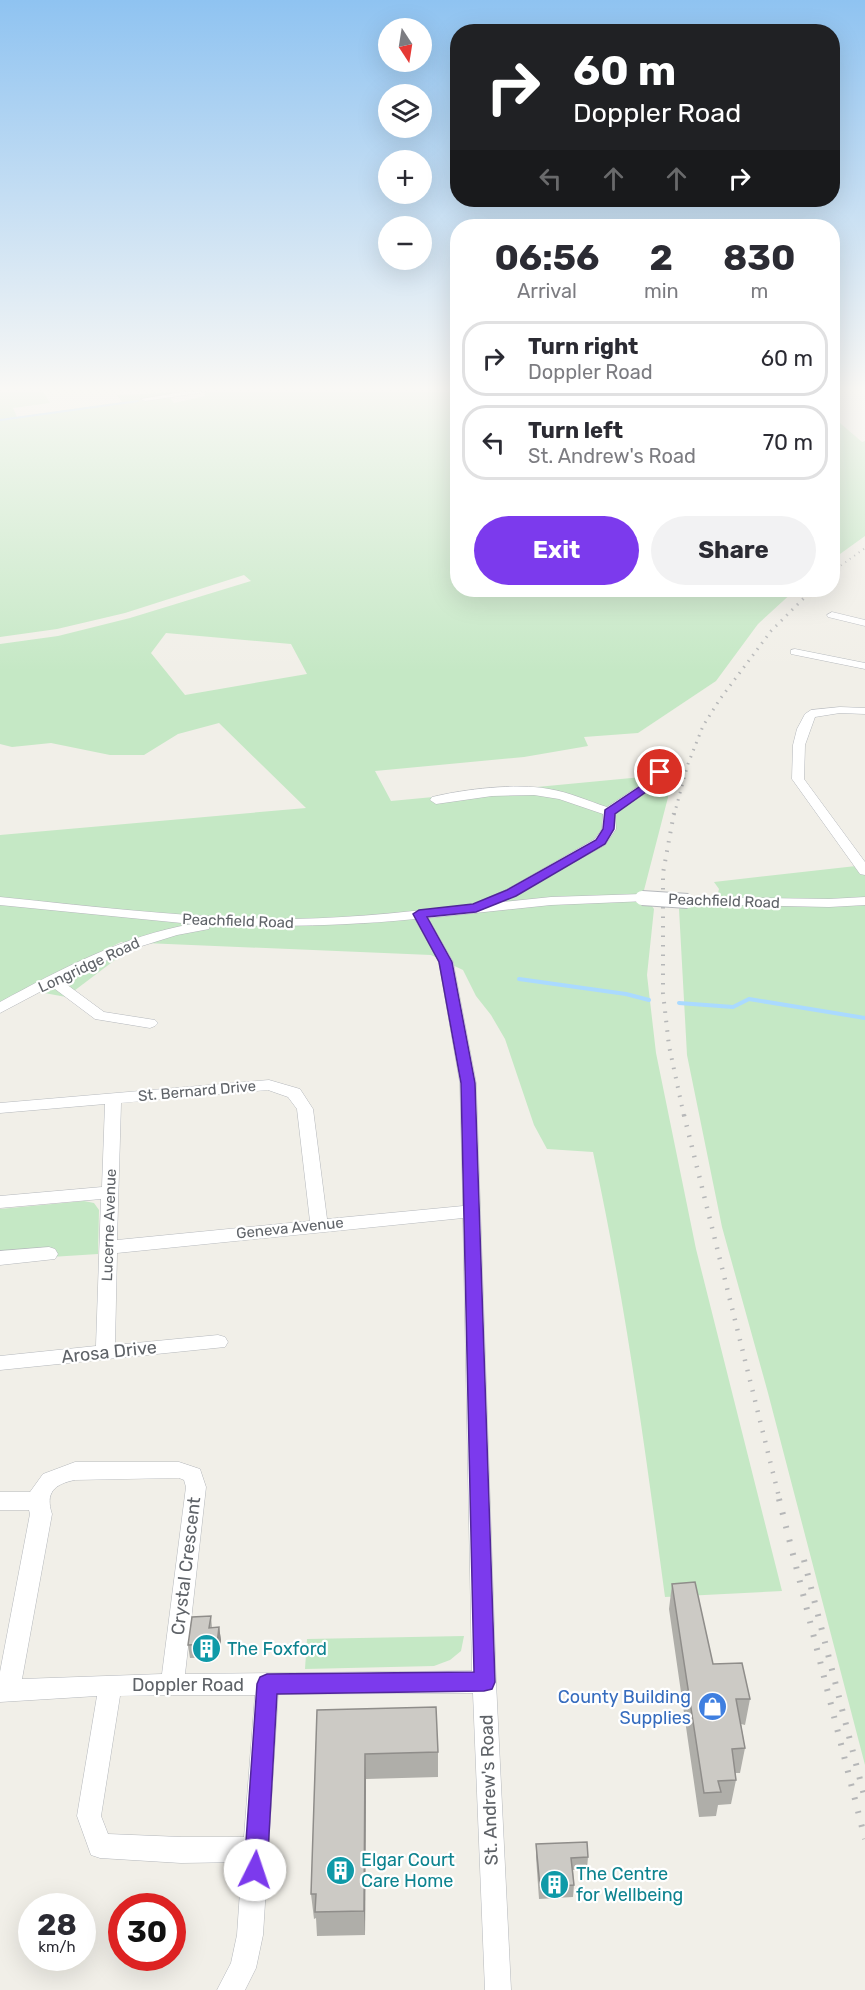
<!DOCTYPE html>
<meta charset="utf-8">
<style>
:root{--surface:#fff;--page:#f2f2f3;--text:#2b2b33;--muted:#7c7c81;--line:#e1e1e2;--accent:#7c3aed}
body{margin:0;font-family:Rubik,sans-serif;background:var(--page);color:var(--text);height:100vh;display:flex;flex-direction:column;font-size:22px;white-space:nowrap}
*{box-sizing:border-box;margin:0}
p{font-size:20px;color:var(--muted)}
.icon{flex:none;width:33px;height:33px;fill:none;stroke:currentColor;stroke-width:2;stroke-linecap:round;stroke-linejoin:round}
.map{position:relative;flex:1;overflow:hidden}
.side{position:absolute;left:450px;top:219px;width:390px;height:378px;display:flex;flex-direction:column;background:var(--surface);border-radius:24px;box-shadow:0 6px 24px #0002}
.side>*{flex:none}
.banner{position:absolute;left:450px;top:24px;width:390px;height:183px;border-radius:24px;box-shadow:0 6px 24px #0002;background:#202124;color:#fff;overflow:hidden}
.needle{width:39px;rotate:168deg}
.tools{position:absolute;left:378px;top:18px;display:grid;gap:12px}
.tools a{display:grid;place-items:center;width:54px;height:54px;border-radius:50%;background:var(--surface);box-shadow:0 6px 24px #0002;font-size:30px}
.speed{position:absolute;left:18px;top:1893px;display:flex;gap:12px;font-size:30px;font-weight:700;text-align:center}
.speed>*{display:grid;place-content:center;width:78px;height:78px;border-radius:50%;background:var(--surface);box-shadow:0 6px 24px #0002;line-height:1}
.speed small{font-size:15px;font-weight:400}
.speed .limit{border:9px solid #d22;background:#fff;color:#111}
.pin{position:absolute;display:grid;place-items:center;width:51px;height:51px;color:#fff;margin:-26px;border:3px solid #fff;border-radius:50%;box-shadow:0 2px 6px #0007}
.me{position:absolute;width:66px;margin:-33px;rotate:4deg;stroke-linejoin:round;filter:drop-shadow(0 0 4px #0008)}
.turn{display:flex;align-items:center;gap:21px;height:126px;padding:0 24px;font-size:27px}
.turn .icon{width:78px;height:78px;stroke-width:2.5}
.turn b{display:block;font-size:42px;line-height:51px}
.lanes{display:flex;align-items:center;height:57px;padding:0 24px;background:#0003;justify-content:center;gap:30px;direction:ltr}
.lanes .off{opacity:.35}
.eta{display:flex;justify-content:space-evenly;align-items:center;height:102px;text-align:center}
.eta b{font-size:36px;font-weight:700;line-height:42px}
.button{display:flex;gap:12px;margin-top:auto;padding:12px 24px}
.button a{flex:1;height:69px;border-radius:36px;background:var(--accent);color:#fff;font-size:24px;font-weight:700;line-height:69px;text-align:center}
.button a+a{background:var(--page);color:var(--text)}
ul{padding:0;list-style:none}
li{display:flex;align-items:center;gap:18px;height:75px;margin:0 12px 9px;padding:0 12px;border:3px solid var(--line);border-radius:24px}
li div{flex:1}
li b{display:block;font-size:22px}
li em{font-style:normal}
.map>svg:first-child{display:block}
.green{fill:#c5e8c5;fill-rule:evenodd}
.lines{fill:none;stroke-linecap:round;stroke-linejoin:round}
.stream-far1{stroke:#aadaff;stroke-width:2}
.stream{stroke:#aadaff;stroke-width:4}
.minor-casing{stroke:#b5b8bc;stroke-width:1}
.minor{fill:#fff;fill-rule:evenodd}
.rail-far4{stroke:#b6b7b8;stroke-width:2;stroke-dasharray:1 4.5;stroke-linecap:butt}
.rail-far3{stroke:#b6b7b8;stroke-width:3;stroke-dasharray:1.5 6;stroke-linecap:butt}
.rail-far2{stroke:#b6b7b8;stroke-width:4;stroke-dasharray:1.5 8;stroke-linecap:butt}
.rail-far1{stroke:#b6b7b8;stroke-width:4.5;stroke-dasharray:1.5 9;stroke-linecap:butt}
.rail{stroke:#b6b7b8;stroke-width:6;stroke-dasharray:2 12;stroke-linecap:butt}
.minor-bridge-casing{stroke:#b5b8bc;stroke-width:16;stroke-linecap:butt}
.minor-bridge{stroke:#fff;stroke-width:14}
.wall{fill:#afaea9}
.shaded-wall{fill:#8f8d8a}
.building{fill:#cccac5;stroke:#8f8d8a;stroke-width:1.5}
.route{fill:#7c3aed;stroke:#51269a;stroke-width:1.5}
.labels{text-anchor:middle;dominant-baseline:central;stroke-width:4.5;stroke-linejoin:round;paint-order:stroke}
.street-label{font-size:15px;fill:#5f6368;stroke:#fff}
.near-street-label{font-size:18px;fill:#5f6368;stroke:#fff}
.near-culture-label{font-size:18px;fill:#0d838f;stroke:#fff;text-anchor:start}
.near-shop-label{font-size:18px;fill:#366cbe;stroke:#fff;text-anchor:end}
</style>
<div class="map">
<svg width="865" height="1990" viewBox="0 0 865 1990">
<rect width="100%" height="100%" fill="#f1efe8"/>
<g class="green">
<path d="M0,392H43L50,403L13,408L17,417L122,402L117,395L188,392L169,396L174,403L205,396V392H457L458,590H795L758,624L716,681L638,733L584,737L588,746L524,757L375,771L391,801L663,775L673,778L643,894L654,909L647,975L656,1053L696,1249L782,1591L665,1597C645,1448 625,1299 593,1152L547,1149L534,1125L505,1039L491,1015L476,996L463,970L431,955L121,942L0,1003V835L306,808L219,723L178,734L144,755H110L51,743L12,747L0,744V644L58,636L130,618L251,581L244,575L125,613L57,629L0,637ZM166,633L291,644L307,674L185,695L151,653Z"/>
<path d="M833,417L862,442L865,441V536L833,559Z"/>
<path d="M865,865V1765L768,1393L722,1227L687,1055L679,909L690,898L717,897L719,889L714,882Z"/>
<path d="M132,947L66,997L39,992L88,966Z"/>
<path d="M84,1201L94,1203L99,1210L98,1254L51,1257L0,1253V1209Z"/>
<path d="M464,1636L461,1651L450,1660L434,1666L305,1669L307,1639Z"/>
</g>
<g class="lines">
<path class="stream-far1" d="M0,420L138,401"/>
<g class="stream">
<path d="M519,979L626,994L649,1000"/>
<path d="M679,1003L733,1007L749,999L865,1018"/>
</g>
<defs>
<g id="minor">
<path d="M182,392H206L145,401L141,399Z"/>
<path d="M832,612L865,620V626L828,617L827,615Z"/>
<path d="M795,649L865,663V669L791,654V650Z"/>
<path d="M840,707L865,708V714L840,713L815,717L805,745L804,779L865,862V875L860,874L792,779L793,745L797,729L805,714L811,710Z"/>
<path d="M660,768L666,772L653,788L615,813L616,829L605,845L502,902L551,897L642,894L649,898L647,901L551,905L428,918L453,962L476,1083L496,1682L511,1990H485L473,1693L278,1694L263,1935L256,1968L245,1990H217L231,1963L237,1935L242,1862L181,1863L100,1858L91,1855L77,1816L97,1696L0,1702V1672L30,1514L29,1510H0V1492H30L43,1474L75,1462H179L200,1469L206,1487L185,1674L472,1671L463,1218L117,1253L115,1345L218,1335L225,1337L228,1342L225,1347L0,1370V1356L96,1346L101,1199L0,1208V1196L102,1187L105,1104L0,1113V1103L269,1080L300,1089L313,1109L327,1219L463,1206L460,1083L439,962L415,919C346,926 279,927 210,925L209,929L177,935L129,950L62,981L104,1012L155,1020L158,1023L155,1026L150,1028L95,1019L51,986L0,1013V1002C61,969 123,936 192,924L0,905V897C98,907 196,919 294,919C358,918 421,910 484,904L485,899L506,890L595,839L602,829L603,814L559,799L534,795L492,796L436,804L430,800L432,797C465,789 515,783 549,789C569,792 588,801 607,807L645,782L656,769ZM268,1090L288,1097L297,1109L310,1221L117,1240L121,1103ZM179,1478L184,1480L186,1487L162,1674L22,1679L52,1514C45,1493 54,1484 75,1480ZM173,1695H255L244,1837H181L108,1834L101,1816L120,1696Z"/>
<path d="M688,897L829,899L865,897V905L829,907L683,904L681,901Z"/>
<path d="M49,1247L55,1249L58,1254L55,1259L0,1265V1251Z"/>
</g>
</defs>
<use href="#minor" class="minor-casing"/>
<use href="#minor" class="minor"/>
<path class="rail-far4" d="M832,572L865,548"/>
<path class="rail-far3" d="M674,815L688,764L703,726L720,699L771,631L812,590"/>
<path class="rail-far2" d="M674,813L663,873V993L669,1046L684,1116"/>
<path class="rail-far1" d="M684,1115L780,1501"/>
<g class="rail">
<path d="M779,1499L865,1839"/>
<path d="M804,1560L865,1799"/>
</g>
<defs>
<path id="minor-bridge" d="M642,898L688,901"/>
</defs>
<use href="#minor-bridge" class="minor-bridge-casing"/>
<use href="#minor-bridge" class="minor-bridge"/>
</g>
<g class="wall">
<path d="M672,1584L713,1664L750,1699L745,1725L741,1724L745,1748L740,1773H735L736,1780L731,1804L718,1805L716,1816L699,1817L669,1609Z"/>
<path d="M211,1616L212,1628L219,1627L221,1640L219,1657L190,1658L188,1645Z"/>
<path d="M317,1710L438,1752V1777L366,1779L365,1935L317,1936L316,1918L314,1919L311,1894Z"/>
<path d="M536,1844L588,1857L587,1869L573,1870L574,1885L573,1897L539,1899L536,1857Z"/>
</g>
<g class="shaded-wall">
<path d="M219,1627L221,1640L219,1657L217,1644Z"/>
<path d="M365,1754L366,1779L365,1935L364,1911Z"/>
</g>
<g class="building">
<path d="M695,1582L713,1664L742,1663L750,1699H736L745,1748L732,1749L736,1780L718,1781L721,1792L704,1793L672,1584Z"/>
<path d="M211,1616L209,1628L219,1627L217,1644L188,1645L192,1617Z"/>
<path d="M436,1707L438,1752L365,1754L364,1911L315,1912L316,1894H311L317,1710Z"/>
<path d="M587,1842L588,1857L571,1858L574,1885L540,1887L536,1844Z"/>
</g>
<linearGradient id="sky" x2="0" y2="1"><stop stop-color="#8fc3f1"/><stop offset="0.58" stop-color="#f9f8f5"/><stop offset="1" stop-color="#f9f8f5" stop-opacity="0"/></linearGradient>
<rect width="865" height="671" fill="url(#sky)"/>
<path class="route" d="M660,769L665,772L653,787L615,814L614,829L605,844L516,896L476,912L427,917L452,962L475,1083L495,1682L492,1689L484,1691L277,1694L267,1870L263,1878L255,1882L247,1878L244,1870L257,1684L260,1677L267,1674L474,1672L461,1083L439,962L413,914L419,910L473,904L507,890L596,840L603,829L605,810L645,783L656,770Z"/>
<defs>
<symbol id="building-disc" viewBox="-11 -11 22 22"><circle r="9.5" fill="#0f9aa8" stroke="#fff"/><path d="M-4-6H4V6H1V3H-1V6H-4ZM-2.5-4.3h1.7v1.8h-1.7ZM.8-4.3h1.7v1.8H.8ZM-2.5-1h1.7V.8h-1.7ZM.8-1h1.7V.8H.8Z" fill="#fff"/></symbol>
<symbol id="shop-disc" viewBox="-11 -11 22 22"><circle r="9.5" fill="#3f7fe0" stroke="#fff"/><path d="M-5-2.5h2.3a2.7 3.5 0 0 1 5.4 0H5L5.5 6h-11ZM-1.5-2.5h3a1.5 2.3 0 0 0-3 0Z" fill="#fff"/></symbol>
</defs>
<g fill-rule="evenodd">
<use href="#building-disc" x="190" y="1632" width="33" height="33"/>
<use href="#shop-disc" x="696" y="1690" width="33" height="33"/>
<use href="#building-disc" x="324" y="1854" width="33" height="33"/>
<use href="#building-disc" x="538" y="1868" width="33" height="33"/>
</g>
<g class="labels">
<g class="street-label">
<text transform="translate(724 901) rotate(2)">Peachfield Road</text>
<text transform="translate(238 921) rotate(2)">Peachfield Road</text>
<text transform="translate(89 965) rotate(-25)">Longridge Road</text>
<text transform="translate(197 1091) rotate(-5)">St. Bernard Drive</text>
<text transform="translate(109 1225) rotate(-88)">Lucerne Avenue</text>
<text transform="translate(290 1228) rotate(-6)">Geneva Avenue</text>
</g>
<g class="near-street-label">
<text transform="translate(109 1352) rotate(-6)">Arosa Drive</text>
<text transform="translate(186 1566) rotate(-83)">Crystal Crescent</text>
<text x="188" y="1685">Doppler Road</text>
<text transform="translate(489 1790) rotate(-92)">St. Andrew's Road</text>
</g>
<g class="near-culture-label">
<text x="227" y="1649">The Foxford</text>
<text x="361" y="1860">Elgar Court<tspan x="361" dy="21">Care Home</tspan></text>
<text x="576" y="1874">The Centre<tspan x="576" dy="21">for Wellbeing</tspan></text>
</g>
<g class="near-shop-label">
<text x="691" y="1697">County Building<tspan x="691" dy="21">Supplies</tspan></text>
</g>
</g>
</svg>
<div class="tools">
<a><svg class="needle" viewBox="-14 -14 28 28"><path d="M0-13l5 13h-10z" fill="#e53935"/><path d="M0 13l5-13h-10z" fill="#7c7c81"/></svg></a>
<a><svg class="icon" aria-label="layers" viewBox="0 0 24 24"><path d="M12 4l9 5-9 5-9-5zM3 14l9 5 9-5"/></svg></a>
<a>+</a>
<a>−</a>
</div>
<div class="speed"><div>28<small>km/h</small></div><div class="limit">30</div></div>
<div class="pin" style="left:660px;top:772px;background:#d93025"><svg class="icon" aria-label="arrive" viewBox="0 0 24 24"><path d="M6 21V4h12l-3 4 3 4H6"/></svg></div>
<svg class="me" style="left:255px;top:1870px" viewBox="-20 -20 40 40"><circle r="19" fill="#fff"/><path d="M0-13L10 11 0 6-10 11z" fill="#7c3aed"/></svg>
<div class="banner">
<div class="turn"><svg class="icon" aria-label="right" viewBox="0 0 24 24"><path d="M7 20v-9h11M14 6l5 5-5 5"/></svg><div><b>60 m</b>Doppler Road</div></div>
<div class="lanes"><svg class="icon off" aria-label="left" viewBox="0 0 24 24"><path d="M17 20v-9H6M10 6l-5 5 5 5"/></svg><svg class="icon off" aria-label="ahead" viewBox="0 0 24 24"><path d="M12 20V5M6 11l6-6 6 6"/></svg><svg class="icon off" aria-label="ahead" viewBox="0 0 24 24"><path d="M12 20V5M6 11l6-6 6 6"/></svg><svg class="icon" aria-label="right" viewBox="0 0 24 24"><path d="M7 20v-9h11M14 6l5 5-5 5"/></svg></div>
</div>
<section class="side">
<div class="eta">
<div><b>06:56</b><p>Arrival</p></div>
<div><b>2</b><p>min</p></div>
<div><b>830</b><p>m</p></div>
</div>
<ul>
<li><svg class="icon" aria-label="right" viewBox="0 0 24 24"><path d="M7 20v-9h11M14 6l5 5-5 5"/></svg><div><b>Turn right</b><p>Doppler Road</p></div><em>60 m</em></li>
<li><svg class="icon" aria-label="left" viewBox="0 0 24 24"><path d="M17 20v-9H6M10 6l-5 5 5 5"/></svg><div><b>Turn left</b><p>St. Andrew's Road</p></div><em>70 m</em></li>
</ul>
<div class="button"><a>Exit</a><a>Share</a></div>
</section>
</div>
